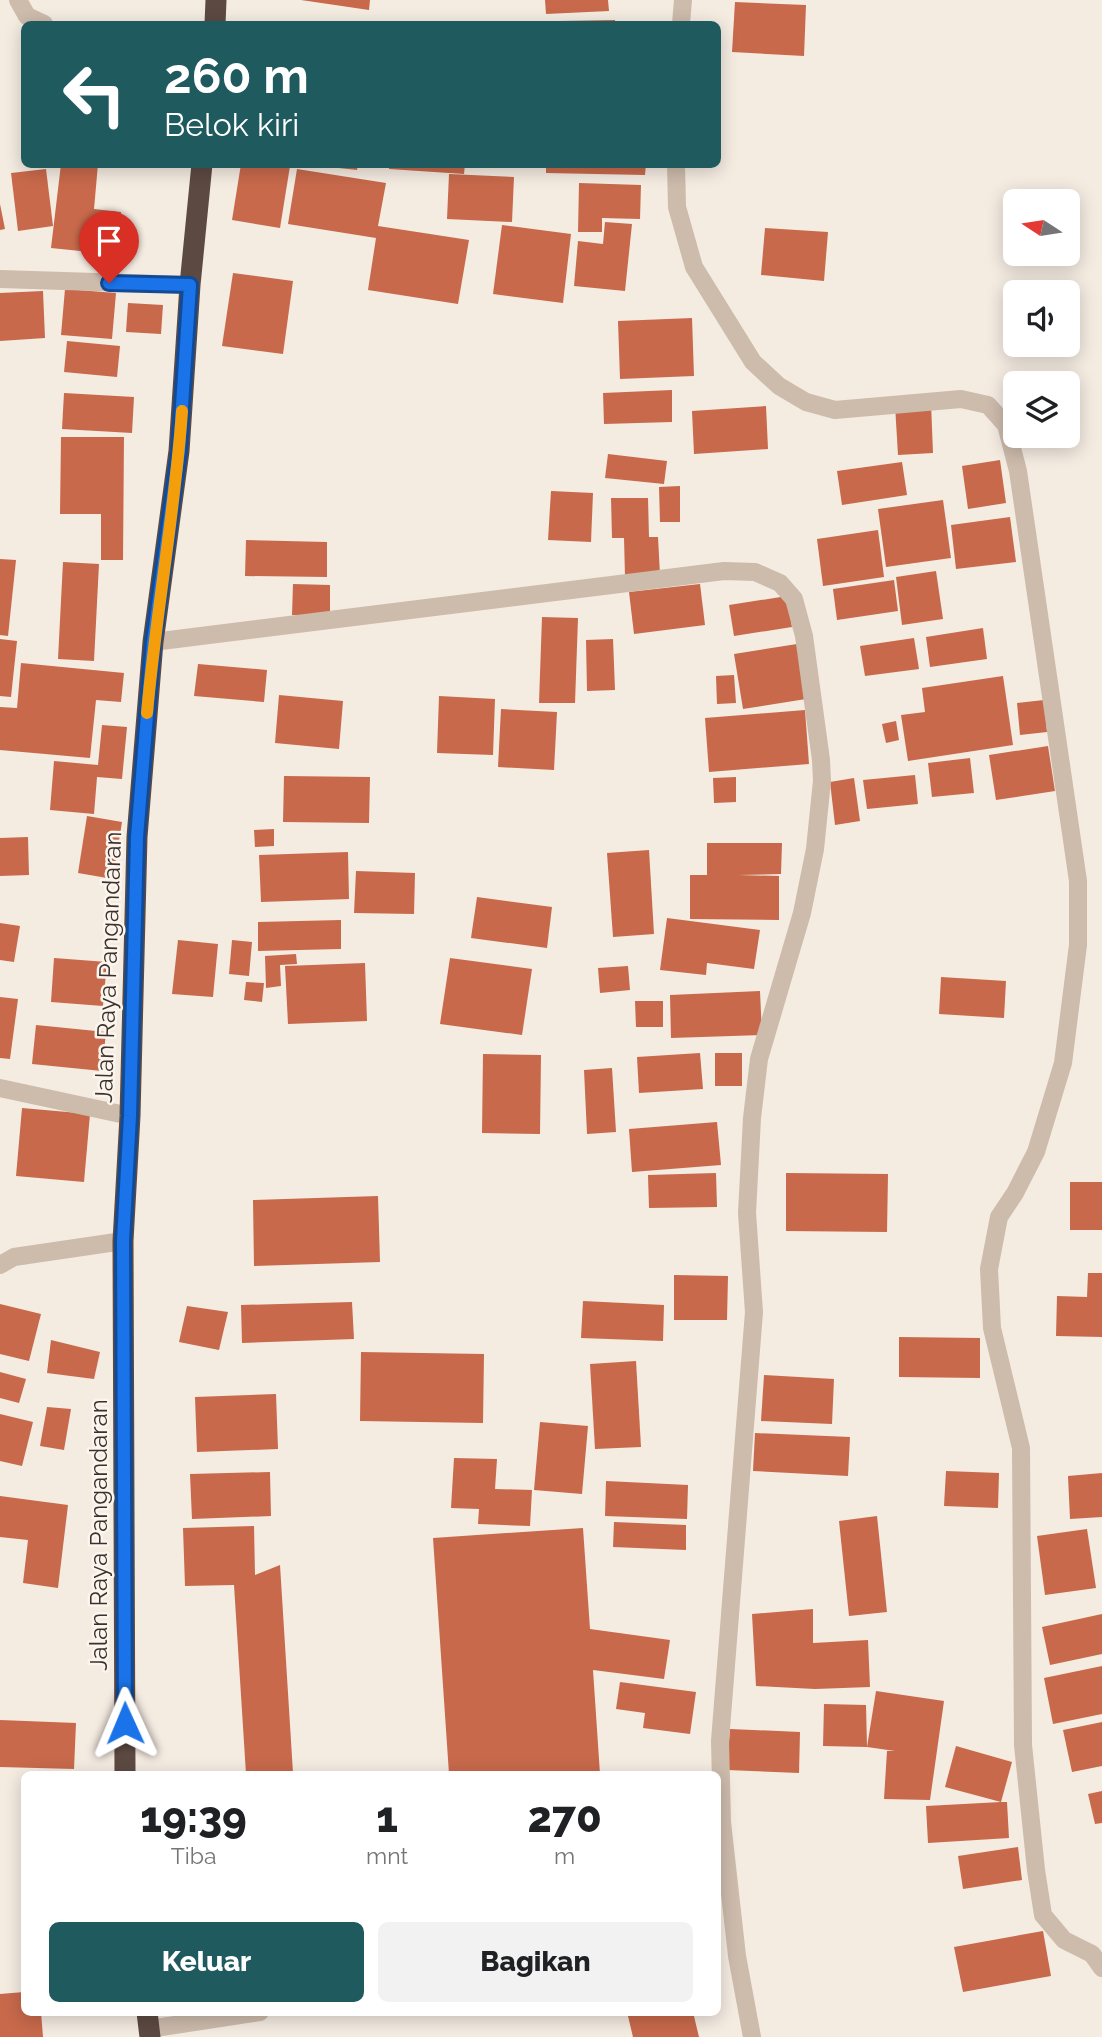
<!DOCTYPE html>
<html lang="id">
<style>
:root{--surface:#fff;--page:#f2f2f2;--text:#202124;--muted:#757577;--accent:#1f5a5e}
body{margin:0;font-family:Raleway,sans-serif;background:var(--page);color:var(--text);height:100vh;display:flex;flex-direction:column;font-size:26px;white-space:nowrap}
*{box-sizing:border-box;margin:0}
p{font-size:23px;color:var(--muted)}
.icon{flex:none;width:38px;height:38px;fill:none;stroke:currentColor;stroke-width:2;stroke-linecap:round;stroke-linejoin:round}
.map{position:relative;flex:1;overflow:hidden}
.sheet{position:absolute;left:21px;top:1771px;width:700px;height:245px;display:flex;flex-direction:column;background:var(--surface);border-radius:10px;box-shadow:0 4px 18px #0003}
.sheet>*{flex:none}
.top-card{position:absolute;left:21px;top:21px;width:700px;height:147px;border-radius:10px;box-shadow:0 4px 18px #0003;background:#1f5a5e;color:#fff;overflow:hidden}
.needle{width:46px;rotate:282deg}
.tools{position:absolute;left:1003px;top:189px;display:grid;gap:14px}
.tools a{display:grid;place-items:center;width:77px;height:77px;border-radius:10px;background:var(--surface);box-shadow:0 4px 18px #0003;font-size:35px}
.pin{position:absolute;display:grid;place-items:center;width:60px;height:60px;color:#fff;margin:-72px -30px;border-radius:50% 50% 50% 0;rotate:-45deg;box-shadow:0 0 7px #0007}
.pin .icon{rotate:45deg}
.me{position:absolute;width:77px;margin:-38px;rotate:359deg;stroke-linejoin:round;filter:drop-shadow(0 0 5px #0008)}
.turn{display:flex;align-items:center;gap:24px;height:147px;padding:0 28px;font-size:32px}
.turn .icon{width:91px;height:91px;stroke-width:2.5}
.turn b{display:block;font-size:49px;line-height:60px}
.eta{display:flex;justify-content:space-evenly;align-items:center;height:119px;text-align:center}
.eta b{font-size:42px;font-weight:800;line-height:49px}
.primary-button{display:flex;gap:14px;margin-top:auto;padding:14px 28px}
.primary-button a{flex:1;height:80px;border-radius:10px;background:var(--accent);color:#fff;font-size:28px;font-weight:800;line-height:80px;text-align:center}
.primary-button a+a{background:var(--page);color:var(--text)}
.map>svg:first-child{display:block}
.building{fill:#c8694b}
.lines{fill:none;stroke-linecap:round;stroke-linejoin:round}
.minor{stroke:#cdbbac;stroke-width:18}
.highway{stroke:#5c4a42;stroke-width:21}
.route-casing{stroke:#114b97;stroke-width:18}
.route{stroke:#1a73e8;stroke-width:12}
.slow{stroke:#f59e0b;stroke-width:12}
.labels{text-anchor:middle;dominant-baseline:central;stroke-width:5;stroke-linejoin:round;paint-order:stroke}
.street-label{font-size:24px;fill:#3b302b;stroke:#fbf5ee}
</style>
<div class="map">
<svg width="1102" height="2037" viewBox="0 0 1102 2037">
<rect width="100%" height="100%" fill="#f4ebe1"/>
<g class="building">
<path d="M301,0H370L369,10Z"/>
<path d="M545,0H608L609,11L546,14Z"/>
<path d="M735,2L806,5L804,56L732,52Z"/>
<path d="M615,20V24H559V21Z"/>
<path d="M61,164H98L94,209L121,212L118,242L91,239L90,252L51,248Z"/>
<path d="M241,164L290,166L280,228L232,220Z"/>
<path d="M320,164H358L357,170L320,166Z"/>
<path d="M389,164H465L464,174L389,169Z"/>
<path d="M546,164H646L645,175L546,173Z"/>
<path d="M46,169L53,226L18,231L11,173Z"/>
<path d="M297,169L386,183L378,226L469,240L458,304L368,290L376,238L288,224Z"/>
<path d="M449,174L514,177L512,222L447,219Z"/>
<path d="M579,183L641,185L640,219L602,218V232H578Z"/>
<path d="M0,204L5,229L0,230Z"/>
<path d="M605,222L632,224L625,291L574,286L578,241L603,244Z"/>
<path d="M502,225L571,234L563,303L493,294Z"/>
<path d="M765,228L828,232L824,281L761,275Z"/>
<path d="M233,273L293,281L283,354L222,346Z"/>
<path d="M65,289L116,293L112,339L61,335Z"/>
<path d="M43,291L45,338L0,341V293Z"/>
<path d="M128,303L163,305L161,334L126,332Z"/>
<path d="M692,318L694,376L620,379L618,321Z"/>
<path d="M67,341L120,346L117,377L64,372Z"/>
<path d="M672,390V422L604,424L603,393Z"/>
<path d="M64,393L134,397L132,433L62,429Z"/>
<path d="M931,403L933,453L898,455L895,405Z"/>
<path d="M766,406L768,449L694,454L692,411Z"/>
<path d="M61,437H124L123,560H101V514H60Z"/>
<path d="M608,454L667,461L664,484L605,478Z"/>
<path d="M1000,460L1006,503L968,509L962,466Z"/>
<path d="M902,462L907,495L842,505L837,471Z"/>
<path d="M680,486V522H660L659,487Z"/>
<path d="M551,491L593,493L591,542L548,540Z"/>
<path d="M611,498H648L649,537H658L660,575L625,576L624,538H612Z"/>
<path d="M943,500L951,558L886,567L878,509Z"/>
<path d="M1010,517L1016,562L956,569L951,525Z"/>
<path d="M878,530L884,577L823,586L817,539Z"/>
<path d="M246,540L327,542V577L245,576Z"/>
<path d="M0,559L16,560L8,636L0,635Z"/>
<path d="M63,562L99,564L94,661L58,659Z"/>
<path d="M936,571L943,619L902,625L896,577Z"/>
<path d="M894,580L898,611L837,620L833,589Z"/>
<path d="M293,584L330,585V615H292Z"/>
<path d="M700,584L705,625L634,634L629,592Z"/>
<path d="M787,596L792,627L734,636L729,605Z"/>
<path d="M542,617L578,618L575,703H539Z"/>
<path d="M983,628L987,659L930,667L926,637Z"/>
<path d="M914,638L919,669L865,676L860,646Z"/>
<path d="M0,639L17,641L11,697L0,696Z"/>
<path d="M613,639L615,690L587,691L586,640Z"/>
<path d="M797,644L806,699L743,709L734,654Z"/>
<path d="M21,663L124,673L121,702L96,700L90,758L0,750V707L17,708Z"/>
<path d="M198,664L267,670L264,702L194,696Z"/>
<path d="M734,675L736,703L717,704L716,676Z"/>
<path d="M1003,676L1013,745L908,761L901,715L925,712L922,688Z"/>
<path d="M279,695L343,701L339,749L275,743Z"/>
<path d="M439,696L495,699L493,755L437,753Z"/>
<path d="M1044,700L1047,732L1020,735L1017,703Z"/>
<path d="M501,709L557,712L554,770L498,767Z"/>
<path d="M805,710L809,764L709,772L705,718Z"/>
<path d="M896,721L899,740L886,743L882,724Z"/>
<path d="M102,725L127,727L122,779L97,777L94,814L50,810L54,761L98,765Z"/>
<path d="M1048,746L1055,791L996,800L989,755Z"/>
<path d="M970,758L974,793L932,797L928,763Z"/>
<path d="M915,775L918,804L867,809L863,780Z"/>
<path d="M284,776L370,777L369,823L283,822Z"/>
<path d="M736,777V802L714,803L713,778Z"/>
<path d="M854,778L860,821L835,825L830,782Z"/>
<path d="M87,816L122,822L113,879L78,873Z"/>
<path d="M274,829V846L255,847L254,830Z"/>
<path d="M28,837L29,875L0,876V838Z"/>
<path d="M707,843H782L781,874L738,875L779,876V920L690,919V875H707Z"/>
<path d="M649,850L654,934L613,937L607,853Z"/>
<path d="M348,852L349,899L261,902L259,855Z"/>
<path d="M356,871L415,873L414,914L354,913Z"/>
<path d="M477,897L552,907L547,948L471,938Z"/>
<path d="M667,918L760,930L754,969L707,963L706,975L660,970Z"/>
<path d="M341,920V949L258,951V922Z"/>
<path d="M0,923L20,926L14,962L0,960Z"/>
<path d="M178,940L218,944L213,997L172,994Z"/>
<path d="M232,940L252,942L249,976L229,974Z"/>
<path d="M296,954L297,964L280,965L281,986L266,988L265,956Z"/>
<path d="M54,958L107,962L103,1006L51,1002Z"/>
<path d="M450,958L532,969L522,1035L440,1024Z"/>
<path d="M365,963L367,1021L288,1024L285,966Z"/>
<path d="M628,966L630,990L600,993L598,968Z"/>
<path d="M941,977L1006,981L1004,1018L939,1014Z"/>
<path d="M246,982L264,983L262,1002L244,1000Z"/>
<path d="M760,991L762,1035L671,1038L670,995Z"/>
<path d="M0,997L18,999L10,1059L0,1058Z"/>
<path d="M635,1001H663V1027H636Z"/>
<path d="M36,1025L106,1032L102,1071L32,1064Z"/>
<path d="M700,1053L703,1089L639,1093L637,1057Z"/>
<rect x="715" y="1053" width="27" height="33"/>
<path d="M483,1054L541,1055L540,1134L482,1133Z"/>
<path d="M612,1068L616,1132L587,1134L584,1070Z"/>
<path d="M22,1108L90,1114L84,1182L16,1176Z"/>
<path d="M717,1122L721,1165L632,1172L629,1129Z"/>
<path d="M716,1173L717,1207L649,1208L648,1175Z"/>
<path d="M786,1173L888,1174L887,1232L786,1231Z"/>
<rect x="1070" y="1182" width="32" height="48"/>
<path d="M378,1196L380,1262L254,1266L253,1200Z"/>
<path d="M1088,1273H1102V1337L1056,1336L1057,1296L1087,1297Z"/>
<path d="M674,1275L728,1276L727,1320H674Z"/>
<path d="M583,1301L664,1305L663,1341L581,1338Z"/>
<path d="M352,1302L354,1339L242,1343L241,1305Z"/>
<path d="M0,1304L41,1314L29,1361L0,1354Z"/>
<path d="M187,1306L228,1312L219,1350L179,1342Z"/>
<path d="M899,1337L980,1338V1378L899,1377Z"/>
<path d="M51,1340L100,1352L94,1379L47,1373Z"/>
<path d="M361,1352L484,1354L483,1423L360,1421Z"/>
<path d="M636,1361L641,1447L595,1449L590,1364Z"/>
<path d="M0,1372L26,1379L19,1403L0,1398Z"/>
<path d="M764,1375L834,1379L832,1424L761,1421Z"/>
<path d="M276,1394L278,1449L197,1452L195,1397Z"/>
<path d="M47,1407L71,1409L64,1450L40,1446Z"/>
<path d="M0,1414L33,1422L22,1466L0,1461Z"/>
<path d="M540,1422L588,1426L582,1494L534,1490Z"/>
<path d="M755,1433L850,1437L848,1476L753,1471Z"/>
<path d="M454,1458L497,1459L495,1489L532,1490L530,1526L478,1524L479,1509L451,1508Z"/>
<path d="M946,1471L999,1473L998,1508L944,1506Z"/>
<path d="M270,1472L271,1516L192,1519L190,1474Z"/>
<path d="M1102,1473V1517L1070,1519L1068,1476Z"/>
<path d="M606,1481L688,1485L687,1519L605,1516Z"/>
<path d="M0,1496L68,1505L58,1588L23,1583L28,1540L0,1537Z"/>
<path d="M877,1516L887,1612L849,1616L839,1521Z"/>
<path d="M614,1522L686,1525V1550L613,1547Z"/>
<path d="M254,1526L255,1575L280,1565L293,1773L246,1774L234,1585L185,1586L183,1528Z"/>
<path d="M583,1528L590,1629L670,1640L664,1679L593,1670L600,1774H449L433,1538Z"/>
<path d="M1087,1529L1096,1588L1045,1595L1037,1536Z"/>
<path d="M813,1609V1643L868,1640L870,1687L815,1689L756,1686L752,1614Z"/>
<path d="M1102,1614V1654L1050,1665L1042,1627Z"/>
<path d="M1102,1666V1714L1053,1724L1044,1678Z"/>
<path d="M620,1682L696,1692L690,1734L643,1728L645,1713L616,1709Z"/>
<path d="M876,1691L944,1701L930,1800L884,1799L887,1751H895L867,1747L823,1746L824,1704L866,1705L867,1747Z"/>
<path d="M0,1720L76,1723L74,1769L0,1767Z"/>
<path d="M1102,1722V1766L1072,1772L1063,1730Z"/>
<path d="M730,1729L800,1732L799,1773L727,1770Z"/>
<path d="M956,1746L1012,1762L1001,1802H1007L1009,1838L928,1843L926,1806L1001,1802L945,1787Z"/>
<path d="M1102,1791V1823L1095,1824L1088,1794Z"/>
<path d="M1018,1847L1022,1880L963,1889L958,1856Z"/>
<path d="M1043,1931L1051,1976L963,1992L954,1947Z"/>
<path d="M24,1992V2012H41L43,2037H0V1994Z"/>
<path d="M627,2012H693L699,2037H633Z"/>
</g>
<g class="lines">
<g class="minor">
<path d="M18,0L27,16L44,24"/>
<path d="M681,24L683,0"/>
<path d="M676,164L677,207L694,267L753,362L779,386L806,402L835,410L961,399L988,405L1006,425L1018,471L1078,881V945L1063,1063L1036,1152L1015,1193L999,1217L989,1269L992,1328L1021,1448L1023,1745L1036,1870L1043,1915L1064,1940L1092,1954L1102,1968"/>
<path d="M0,279L190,285"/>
<path d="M153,642L724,571L755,572L780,583L794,599L804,636L821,760L822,781L815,849L802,913L759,1059L752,1118L747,1213L754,1312L720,1741L722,1822L737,1956L752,2037"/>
<path d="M0,1088L130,1116"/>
<path d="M0,1265L14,1257L123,1241"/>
<path d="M149,2029L260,2012"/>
</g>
<g class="highway">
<path d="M215,24L216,0"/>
<path d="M125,1774L123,1241L130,1116L137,837L153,642L179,451L190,285L202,164"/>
<path d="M147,2012L150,2037"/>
</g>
</g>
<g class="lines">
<defs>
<path id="route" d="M109,283L190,285L179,451L153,642L137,837L130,1116L123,1241L125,1723"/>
</defs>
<use href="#route" class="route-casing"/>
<use href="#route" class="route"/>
<path class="slow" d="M147,713C156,612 175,512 182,411"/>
</g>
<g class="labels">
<g class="street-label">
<text transform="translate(108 967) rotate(-88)">Jalan Raya Pangandaran</text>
<text transform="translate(98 1535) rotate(-90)">Jalan Raya Pangandaran</text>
</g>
</g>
</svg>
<div class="tools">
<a><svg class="needle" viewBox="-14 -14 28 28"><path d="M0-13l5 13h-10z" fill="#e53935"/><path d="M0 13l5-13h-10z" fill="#757577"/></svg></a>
<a><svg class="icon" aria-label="sound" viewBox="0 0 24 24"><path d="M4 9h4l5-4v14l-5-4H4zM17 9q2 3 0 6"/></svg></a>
<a><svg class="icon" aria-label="layers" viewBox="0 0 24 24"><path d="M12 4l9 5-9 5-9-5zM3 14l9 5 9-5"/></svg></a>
</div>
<div class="pin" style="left:109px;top:283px;background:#d93025"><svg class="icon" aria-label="arrive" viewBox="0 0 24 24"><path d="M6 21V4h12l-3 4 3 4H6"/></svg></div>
<svg class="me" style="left:125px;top:1723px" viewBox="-20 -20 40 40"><path d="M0-17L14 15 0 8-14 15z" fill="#1a73e8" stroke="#fff" stroke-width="4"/></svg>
<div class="top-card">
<div class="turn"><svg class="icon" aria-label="left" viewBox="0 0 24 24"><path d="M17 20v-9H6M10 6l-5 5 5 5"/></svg><div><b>260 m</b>Belok kiri</div></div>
</div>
<section class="sheet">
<div class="eta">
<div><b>19:39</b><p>Tiba</p></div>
<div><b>1</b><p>mnt</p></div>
<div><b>270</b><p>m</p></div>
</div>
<div class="primary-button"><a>Keluar</a><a>Bagikan</a></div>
</section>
</div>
